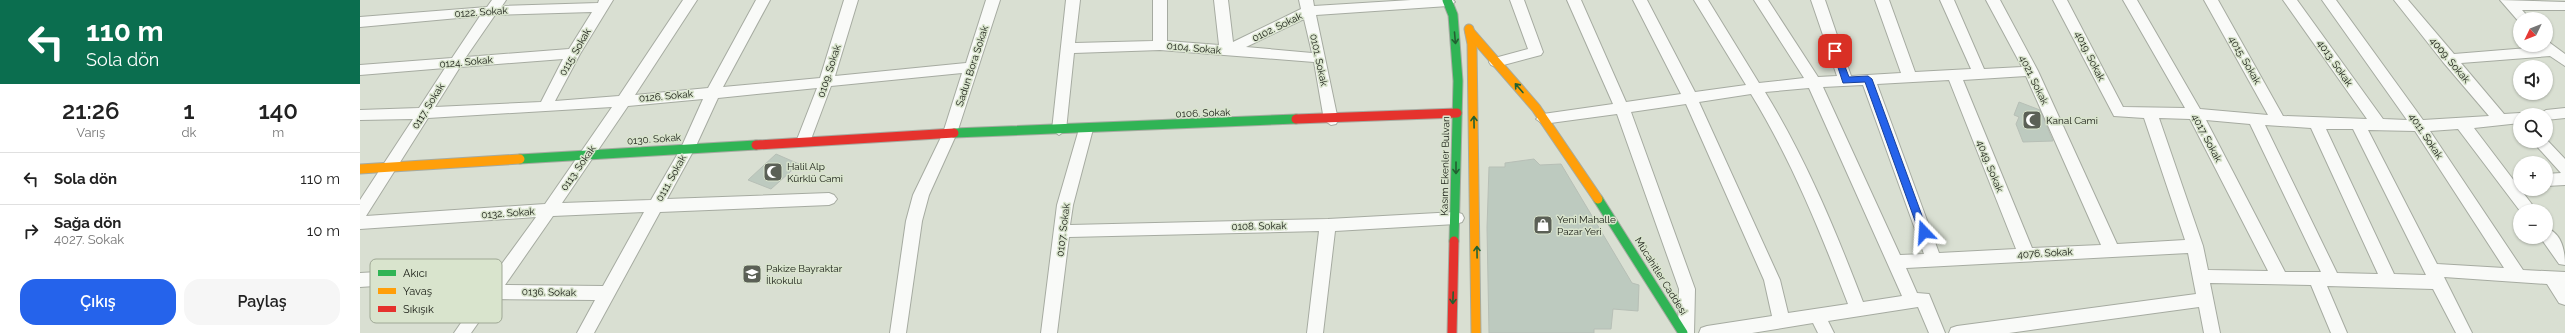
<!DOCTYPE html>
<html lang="tr">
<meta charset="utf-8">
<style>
:root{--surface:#fff;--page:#f6f6f6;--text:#222;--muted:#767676;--line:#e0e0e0;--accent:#2563eb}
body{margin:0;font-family:Raleway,sans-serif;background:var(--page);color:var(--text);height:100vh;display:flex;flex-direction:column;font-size:15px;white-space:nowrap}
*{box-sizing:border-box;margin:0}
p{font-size:13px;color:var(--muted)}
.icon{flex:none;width:22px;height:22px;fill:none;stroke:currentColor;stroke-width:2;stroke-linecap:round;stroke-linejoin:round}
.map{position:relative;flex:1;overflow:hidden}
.details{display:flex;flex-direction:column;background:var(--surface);width:360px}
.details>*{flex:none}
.banner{background:#0b6e4f;color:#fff;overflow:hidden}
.needle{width:26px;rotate:227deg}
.controls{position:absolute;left:2153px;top:12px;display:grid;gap:8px}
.controls a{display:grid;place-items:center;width:40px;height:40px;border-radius:50%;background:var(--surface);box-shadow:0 1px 3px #0004;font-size:20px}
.pin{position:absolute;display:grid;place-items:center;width:34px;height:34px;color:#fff;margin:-17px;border-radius:8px;box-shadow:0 2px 6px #0006}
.me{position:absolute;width:44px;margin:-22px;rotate:340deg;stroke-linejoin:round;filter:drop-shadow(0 0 3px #0008)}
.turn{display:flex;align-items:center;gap:14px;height:84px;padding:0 20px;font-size:18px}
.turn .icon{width:52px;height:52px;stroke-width:2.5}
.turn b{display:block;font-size:28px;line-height:34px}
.eta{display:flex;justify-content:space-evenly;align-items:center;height:68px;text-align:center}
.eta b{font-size:24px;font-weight:600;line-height:28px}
.cta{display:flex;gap:8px;margin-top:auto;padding:8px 20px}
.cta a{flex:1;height:46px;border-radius:16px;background:var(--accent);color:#fff;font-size:16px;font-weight:600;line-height:46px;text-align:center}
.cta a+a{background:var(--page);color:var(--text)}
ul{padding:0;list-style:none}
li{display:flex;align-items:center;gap:12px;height:52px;padding:0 20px;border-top:1px solid var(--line)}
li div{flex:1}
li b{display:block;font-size:15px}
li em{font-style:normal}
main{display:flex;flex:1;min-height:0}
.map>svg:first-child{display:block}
.building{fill:#bdcabf;stroke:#b7bfb6}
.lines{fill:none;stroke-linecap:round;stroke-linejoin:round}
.street-casing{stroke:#a6aba1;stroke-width:2}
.fast-casing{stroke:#a6aba1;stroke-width:11}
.slow-casing{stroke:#a6aba1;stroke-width:11}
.jam-casing{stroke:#a6aba1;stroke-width:11}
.street{fill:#f9faf8;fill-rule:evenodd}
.fast{stroke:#30b455;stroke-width:9}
.slow{stroke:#ff9f0a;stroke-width:9}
.jam{stroke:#e5322d;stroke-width:9}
.oneway{stroke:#226031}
.route{fill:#2563eb;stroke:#184099}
.labels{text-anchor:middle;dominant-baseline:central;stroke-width:3;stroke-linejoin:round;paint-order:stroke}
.street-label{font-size:10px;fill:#171b13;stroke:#d9e4cd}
.poi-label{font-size:10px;fill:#171b13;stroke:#d9e4cd;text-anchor:start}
.key{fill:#d9e4cd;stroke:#9fa895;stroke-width:1}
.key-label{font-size:11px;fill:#171b13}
</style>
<main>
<section class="details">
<div class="banner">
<div class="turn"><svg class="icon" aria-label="left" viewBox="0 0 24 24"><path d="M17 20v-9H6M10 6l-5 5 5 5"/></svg><div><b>110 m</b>Sola dön</div></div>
</div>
<div class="eta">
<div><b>21:26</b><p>Varış</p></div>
<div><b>1</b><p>dk</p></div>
<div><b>140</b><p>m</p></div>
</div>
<ul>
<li><svg class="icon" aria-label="left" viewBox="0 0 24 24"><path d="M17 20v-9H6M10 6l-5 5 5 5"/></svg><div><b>Sola dön</b></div><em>110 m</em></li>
<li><svg class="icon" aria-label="right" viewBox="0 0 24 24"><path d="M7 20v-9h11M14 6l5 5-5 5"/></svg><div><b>Sağa dön</b><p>4027. Sokak</p></div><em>10 m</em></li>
</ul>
<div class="cta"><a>Çıkış</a><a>Paylaş</a></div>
</section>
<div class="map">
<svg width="2205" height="333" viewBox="0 0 2205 333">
<rect width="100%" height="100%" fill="#d9dfd2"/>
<g class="building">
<path d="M1659,102L1680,110L1693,141L1663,142L1656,124L1659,117L1654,115Z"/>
<path d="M416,154L439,164L411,189L388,180Z"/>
<path d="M1174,159L1180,165L1201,164L1272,283L1279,285L1278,311L1253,309L1251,329H1234V333H1129L1127,228L1129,167H1145V163Z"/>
</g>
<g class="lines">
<defs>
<g id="street">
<path d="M132,0H146L142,6L238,3L239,0H253L220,54L195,101L259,96L323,0H337L275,95L348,88L396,0H410L363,87L460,78L484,0H498L475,76L606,63L626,0H640L597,133L569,195L562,221L546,333H530L546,221L553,195L583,133L602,73L471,86L450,142L448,146H438L436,142L457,88L358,98L335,148L307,199L469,193L474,195L477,199L474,203L469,205L300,212L234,333H217L235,300L135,299L111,333H94L132,278L0,287V273L141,265L176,217L0,229V200L53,119L0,120V110L59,108L85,68L0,75V65L92,58L120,16L0,27V17L127,7ZM232,12L209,49L106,57L135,15ZM203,59L181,102L75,107L100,67ZM343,99L321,148L291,200L202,203L268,106ZM252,107L185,204L6,216L68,118ZM284,212L243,286L145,285L193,216Z"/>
<path d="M706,0H720L715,43L793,41V0H807V41L859,45L854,0H868L873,42L941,9L939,0H953L954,6L1051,0H1093L1095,2L1088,6L956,15L978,120L976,124L971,125L964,120L954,62L800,50L714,53L706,130L699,135L692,130ZM944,19L952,53L886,47Z"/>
<path d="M1150,0H1164L1183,52L1181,55L1136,67L1131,65L1129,62L1131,59L1168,49Z"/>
<path d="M1207,0H1221L1266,102L1321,94L1273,0H1287L1335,92L1386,85L1334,0H1348L1399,83L1444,78L1394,0H1408L1458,77L1477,76L1451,0H1465L1491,76L1541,73L1515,0H1529L1555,72L1611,69L1580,0H1594L1624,69L1662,67L1626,0H1640L1678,71L1757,244L1825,240L1784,118L1754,116L1693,0H1707L1763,107L1825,108L1763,0H1777L1840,109L1908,115L1844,0H1858L1923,116L2007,119L1923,0H1937L2023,119L2047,120L1962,0H1976L2063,120L2129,116L2083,62L2034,0H2048L2094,54L2180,47L2179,45H2186V40L2205,54V66L2190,56L2101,63L2144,114L2160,113L2166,115H2160V123L2114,128L2177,211H2160L2098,129L2070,131L2163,270L2205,272V305L2199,303L2187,284L2084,277L2112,333H2096L2073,289L1967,286L1987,333H1971L1951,285L1850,283L1860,333H1844L1839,307L1649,333H1589L1591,328L1597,326L1836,294L1828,253L1546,268L1557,293L1569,294L1585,333H1569L1558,307L1468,321L1474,333H1458L1453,323L1392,333H1339L1341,328L1347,326L1412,316L1404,280L1326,104L1271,112L1335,289L1334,333H1318L1319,289L1257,114L1183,124L1176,119L1183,114L1253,104ZM1666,76L1741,245L1672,248L1603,80ZM1589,80L1656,249L1579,253L1517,84ZM1503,85L1564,254L1540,255L1463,87ZM1449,88L1542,296L1503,302C1475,229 1446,159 1405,92ZM1391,94C1432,161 1460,231 1488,304L1428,313L1420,280L1339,102ZM1799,118L1830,119L1908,271L1848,270L1843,246ZM1846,120L1890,124L1961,272H1925ZM1905,125L1951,128L2018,274L1977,273ZM1966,129H1993L2066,275L2034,274ZM2008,130L2055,131L2144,268L2077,264Z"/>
<path d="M2140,0L2205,2V10H2162L2170,19H2160V23Z"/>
<path d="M2205,108V118L2186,120V115H2179L2186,110Z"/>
<path d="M726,124L733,129L713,205L710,225L968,219L1096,212L1102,214L1104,218L1102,222L1096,224L975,231L963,333H947L959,231L709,237L697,333H681L697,205L719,129Z"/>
<path d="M2186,139L2205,159V185L2186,186V174L2201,173L2172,141H2186Z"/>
<path d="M2186,228C2202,233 2205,251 2205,265L2199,264L2180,237H2186Z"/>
</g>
<g id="fast">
<path d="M1087,0L1093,15L1098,81L1094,241"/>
<path d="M594,133L936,119"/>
<path d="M160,159L396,145"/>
<path d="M1238,199L1323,333"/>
</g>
<g id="slow">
<path d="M1109,29L1112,44L1116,333"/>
<path d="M1110,32L1176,108L1238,199"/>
<path d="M0,169L160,159"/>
</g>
<g id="jam">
<path d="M936,119L1097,113"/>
<path d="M396,145L594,133"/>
<path d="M1092,333L1094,241"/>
</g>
</defs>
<use href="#street" class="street-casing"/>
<use href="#fast" class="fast-casing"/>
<use href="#slow" class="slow-casing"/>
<use href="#jam" class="jam-casing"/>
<use href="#street" class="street"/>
<use href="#fast" class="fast"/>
<use href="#slow" class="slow"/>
<use href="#jam" class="jam"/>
</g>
<defs><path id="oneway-shaft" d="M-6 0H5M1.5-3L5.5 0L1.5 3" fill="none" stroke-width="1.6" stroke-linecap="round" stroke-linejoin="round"/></defs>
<g class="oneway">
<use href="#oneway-shaft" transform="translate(1095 38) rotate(85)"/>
<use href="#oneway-shaft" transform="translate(1159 88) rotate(-131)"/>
<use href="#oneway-shaft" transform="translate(1114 122) rotate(-91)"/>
<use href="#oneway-shaft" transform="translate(1096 168) rotate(90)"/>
<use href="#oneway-shaft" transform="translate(1117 252) rotate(-91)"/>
<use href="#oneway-shaft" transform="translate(1093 298) rotate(92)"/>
</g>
<path class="route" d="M1472,49L1479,51L1489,77L1508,76L1512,79L1568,232L1567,235L1564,236L1559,232L1505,82L1483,83Z"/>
<defs>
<symbol id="mosque-square" viewBox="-11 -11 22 22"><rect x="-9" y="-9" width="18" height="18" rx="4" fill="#5b6056" stroke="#d9e4cd"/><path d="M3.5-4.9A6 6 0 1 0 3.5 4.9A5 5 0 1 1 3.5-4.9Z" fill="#fff"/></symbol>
<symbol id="shop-square" viewBox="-11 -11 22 22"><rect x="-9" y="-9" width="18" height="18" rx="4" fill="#5b6056" stroke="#d9e4cd"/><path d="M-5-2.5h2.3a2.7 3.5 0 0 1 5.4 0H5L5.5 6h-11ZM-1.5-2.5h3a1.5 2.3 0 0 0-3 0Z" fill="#fff"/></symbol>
<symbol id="school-square" viewBox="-11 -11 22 22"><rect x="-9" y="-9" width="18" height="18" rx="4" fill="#5b6056" stroke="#d9e4cd"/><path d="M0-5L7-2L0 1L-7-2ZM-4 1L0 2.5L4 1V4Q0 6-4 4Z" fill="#fff"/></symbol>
</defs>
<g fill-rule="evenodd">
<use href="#mosque-square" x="1661" y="109" width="22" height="22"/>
<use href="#mosque-square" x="402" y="161" width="22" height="22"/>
<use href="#shop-square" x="1172" y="214" width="22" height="22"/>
<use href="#school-square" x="381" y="263" width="22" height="22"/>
</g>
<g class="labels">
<g class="street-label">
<text transform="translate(121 12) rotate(-4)">0122. Sokak</text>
<text transform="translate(917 27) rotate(-26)">0102. Sokak</text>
<text transform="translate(834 48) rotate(5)">0104. Sokak</text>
<text transform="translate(215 52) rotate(-60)">0115. Sokak</text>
<text transform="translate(1730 56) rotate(63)">4019. Sokak</text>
<text transform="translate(959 60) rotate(78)">0101. Sokak</text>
<text transform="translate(1885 60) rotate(60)">4015. Sokak</text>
<text transform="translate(2090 60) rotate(50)">4009. Sokak</text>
<text transform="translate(106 62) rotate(-5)">0124. Sokak</text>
<text transform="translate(1975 63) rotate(55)">4013. Sokak</text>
<text transform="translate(612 66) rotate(-72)">Sadun Bora Sokak</text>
<text transform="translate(469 71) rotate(-72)">0109. Sokak</text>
<text transform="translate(1674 80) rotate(64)">4021. Sokak</text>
<text transform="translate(306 96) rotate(-5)">0126. Sokak</text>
<text transform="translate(68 106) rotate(-58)">0117. Sokak</text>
<text transform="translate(843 113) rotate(-2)">0106. Sokak</text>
<text transform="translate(2066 136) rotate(56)">4011. Sokak</text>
<text transform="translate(1847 138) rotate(62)">4017. Sokak</text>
<text transform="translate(294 139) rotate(-4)">0130. Sokak</text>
<text transform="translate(1085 166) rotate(-89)">Kasım Ekenler Bulvarı</text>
<text transform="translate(1630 166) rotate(68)">4049. Sokak</text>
<text transform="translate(218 168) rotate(-55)">0113. Sokak</text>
<text transform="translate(311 178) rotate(-61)">0111. Sokak</text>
<text transform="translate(148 213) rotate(-4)">0132. Sokak</text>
<text transform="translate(899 226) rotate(-1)">0108. Sokak</text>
<text transform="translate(703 230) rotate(-83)">0107. Sokak</text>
<text transform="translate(1685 253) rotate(-3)">4076. Sokak</text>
<text transform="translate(1301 276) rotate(58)">Mücahitler Caddesi</text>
<text transform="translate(189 292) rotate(1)">0136. Sokak</text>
</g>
<g class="poi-label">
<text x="1686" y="120">Kanal Cami</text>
<text x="427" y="166">Halil Alp<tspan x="427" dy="12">Kürklü Cami</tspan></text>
<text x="1197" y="219">Yeni Mahalle<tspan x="1197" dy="12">Pazar Yeri</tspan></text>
<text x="406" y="268">Pakize Bayraktar<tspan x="406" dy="12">İlkokulu</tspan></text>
</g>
</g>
<rect x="10" y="259" width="132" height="64" rx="6" class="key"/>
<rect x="18" y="270" width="18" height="6" fill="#30b455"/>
<rect x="18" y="288" width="18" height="6" fill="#ff9f0a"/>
<rect x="18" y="306" width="18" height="6" fill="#e5322d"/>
<g class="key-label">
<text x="43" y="277">Akıcı</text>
<text x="43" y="295">Yavaş</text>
<text x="43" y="313">Sıkışık</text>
</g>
</svg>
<div class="controls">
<a><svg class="needle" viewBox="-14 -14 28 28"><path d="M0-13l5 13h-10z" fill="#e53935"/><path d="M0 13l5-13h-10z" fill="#767676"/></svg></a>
<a><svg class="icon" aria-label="sound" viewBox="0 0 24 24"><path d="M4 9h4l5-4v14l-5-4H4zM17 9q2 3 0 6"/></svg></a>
<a><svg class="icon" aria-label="search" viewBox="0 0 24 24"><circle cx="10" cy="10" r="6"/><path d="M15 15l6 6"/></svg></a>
<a>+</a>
<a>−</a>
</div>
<div class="pin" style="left:1475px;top:51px;background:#d93025"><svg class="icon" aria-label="arrive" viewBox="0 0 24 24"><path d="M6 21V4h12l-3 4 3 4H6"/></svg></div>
<svg class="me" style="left:1564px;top:232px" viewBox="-20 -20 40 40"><path d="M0-17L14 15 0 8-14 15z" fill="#2563eb" stroke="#fff" stroke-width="4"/></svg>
</div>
</main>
